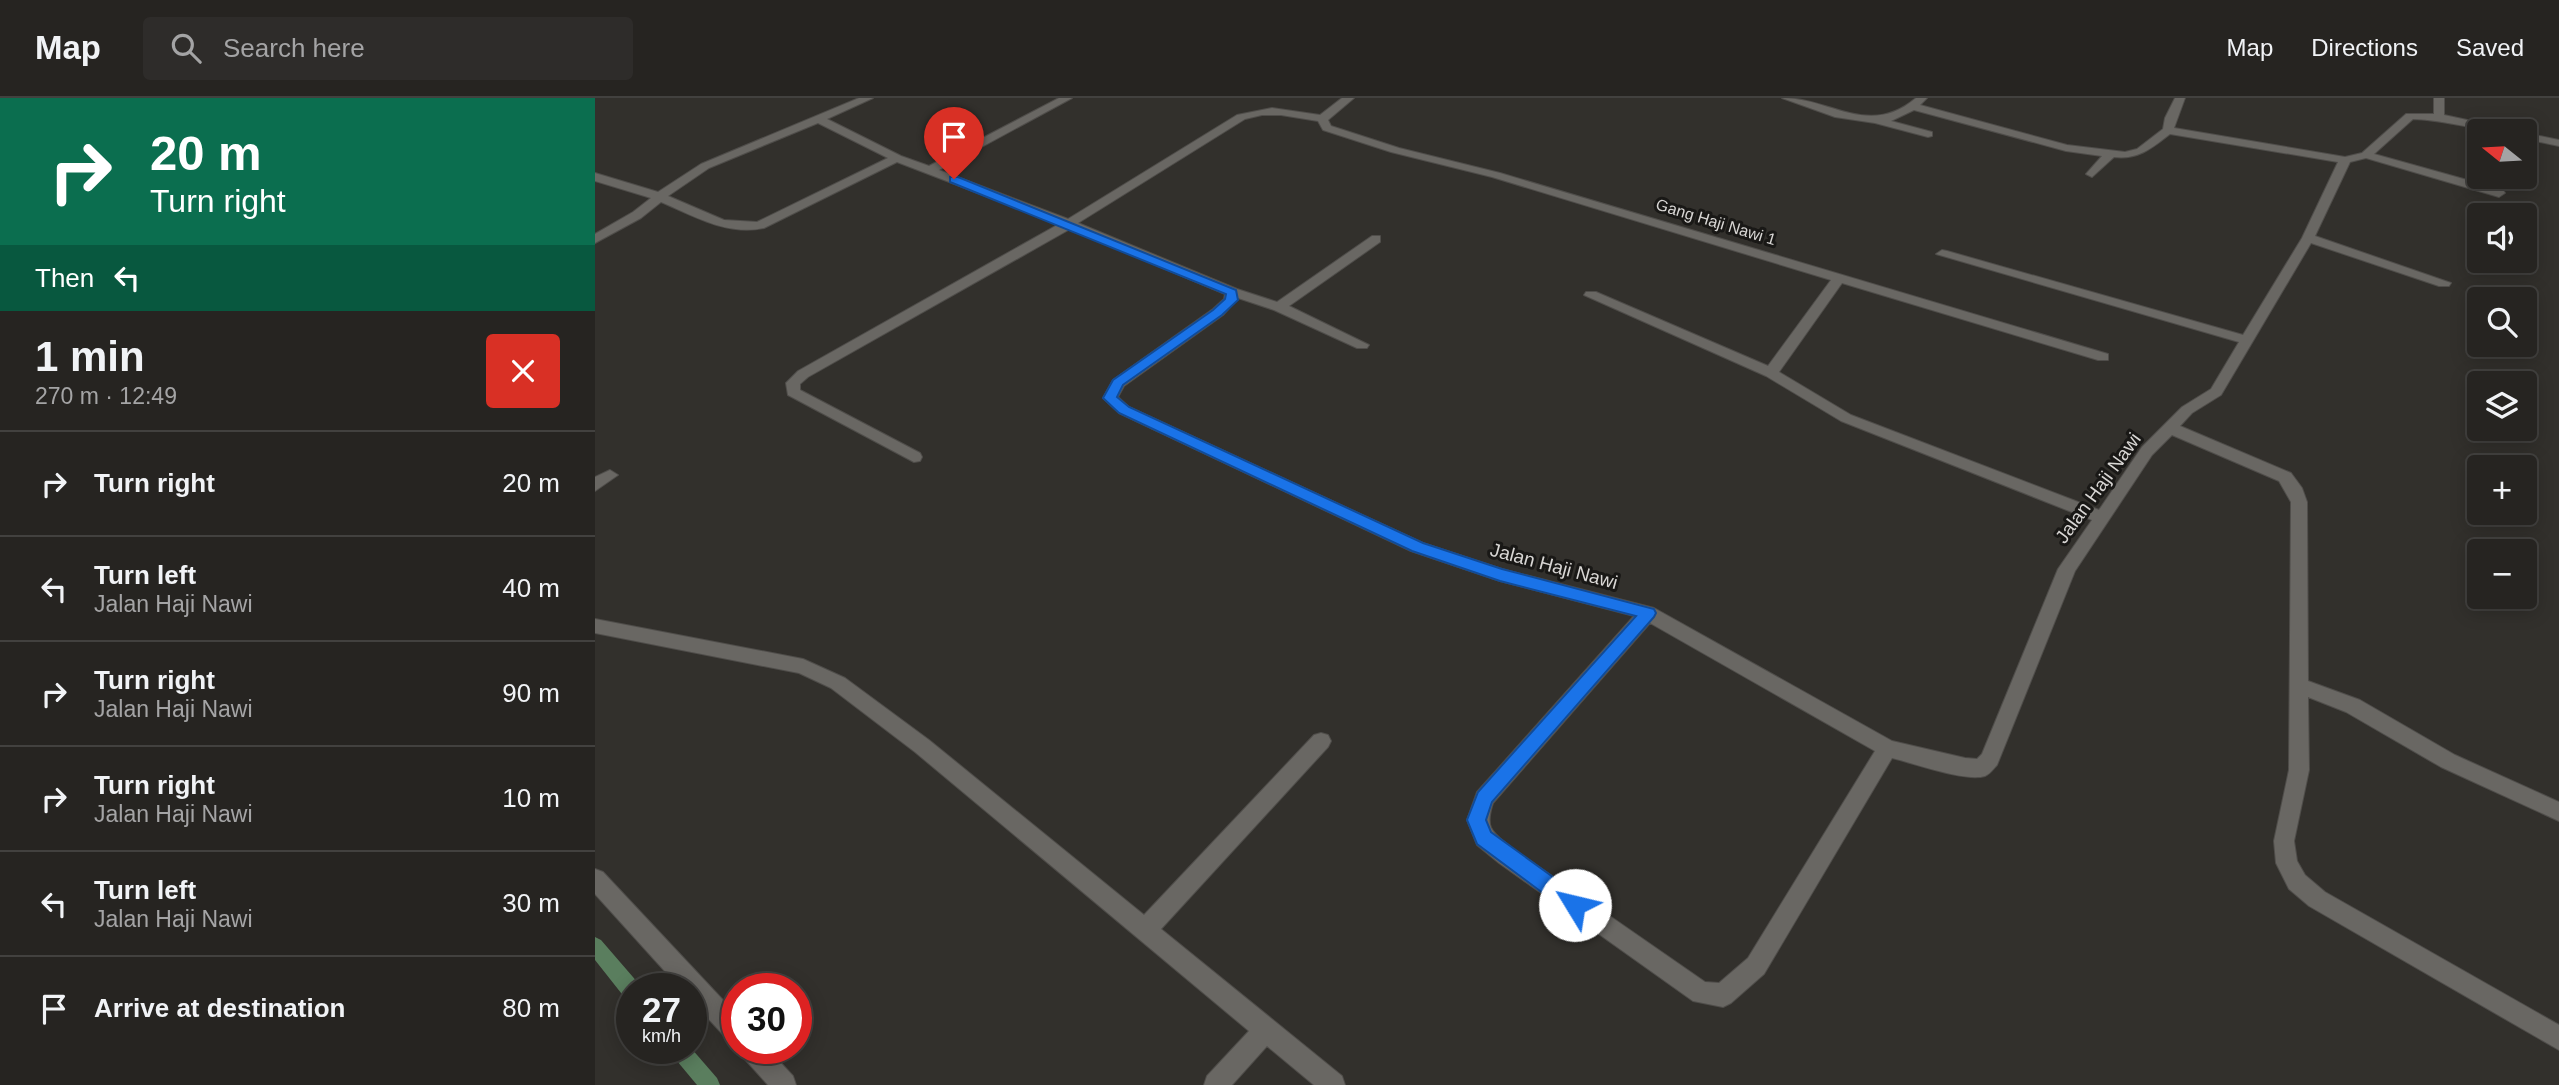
<!DOCTYPE html>
<meta charset="utf-8">
<style>
:root{--surface:#262421;--page:#2e2c2a;--text:#f1f3f6;--muted:#a4a4a5;--line:#42413f}
body{margin:0;font-family:Helvetica,sans-serif;background:var(--page);color:var(--text);height:100vh;display:flex;flex-direction:column;font-size:26px;white-space:nowrap}
*{box-sizing:border-box;margin:0}
p{font-size:23px;color:var(--muted)}
.icon{flex:none;width:38px;height:38px;fill:none;stroke:currentColor;stroke-width:2;stroke-linecap:round;stroke-linejoin:round}
.map{position:relative;flex:1;overflow:hidden}
.drawer{display:flex;flex-direction:column;background:var(--surface);width:595px}
.drawer>*{flex:none}
.top-card{background:#0b6e4f;color:#fff;overflow:hidden}
.needle{width:46px;rotate:288deg}
.buttons{position:absolute;left:1872px;top:21px;display:grid;gap:14px}
.buttons a{display:grid;place-items:center;width:70px;height:70px;border-radius:7px;background:var(--surface);box-shadow:0 4px 18px #0003,0 0 0 2px var(--line);font-size:35px}
.speed{position:absolute;left:21px;top:875px;display:flex;gap:14px;font-size:35px;font-weight:700;text-align:center}
.speed>*{display:grid;place-content:center;width:91px;height:91px;border-radius:50%;background:var(--surface);box-shadow:0 4px 18px #0003,0 0 0 2px var(--line);line-height:1}
.speed small{font-size:18px;font-weight:400}
.speed .limit{border:10px solid #d22;background:#fff;color:#111}
.pin{position:absolute;display:grid;place-items:center;width:60px;height:60px;color:#fff;margin:-72px -30px;border-radius:50% 50% 50% 0;rotate:-45deg;box-shadow:0 0 7px #0007}
.pin .icon{rotate:45deg}
.me{position:absolute;width:77px;margin:-38px;rotate:306deg;stroke-linejoin:round;filter:drop-shadow(0 0 5px #0008)}
.turn{display:flex;align-items:center;gap:24px;height:147px;padding:0 35px;font-size:32px}
.turn .icon{width:91px;height:91px;stroke-width:2.5}
.turn b{display:block;font-size:49px;line-height:60px}
.then{display:flex;align-items:center;height:66px;padding:0 35px;background:#0003;gap:14px;font-size:26px}
.round{display:grid;place-items:center;flex:none;width:74px;height:74px;border-radius:7px;background:var(--page)}
.head{display:flex;align-items:center;justify-content:space-between;height:119px;padding:0 35px}
h1{font-size:42px;font-weight:800;line-height:52px}
ul{padding:0;list-style:none}
li{display:flex;align-items:center;gap:21px;height:105px;padding:0 35px;border-top:2px solid var(--line)}
li div{flex:1}
li b{display:block;font-size:26px}
li em{font-style:normal}
header{display:flex;align-items:center;gap:42px;box-sizing:border-box;height:98px;padding:0 35px;background:var(--surface);border-bottom:2px solid var(--line)}
header strong{font-size:33px}
nav{display:flex;gap:38px;margin-inline-start:auto;font-size:24px}
.search{width:490px;height:63px;background:var(--page);display:flex;align-items:center;gap:18px;box-sizing:border-box;padding:0 24px;border-radius:7px;color:var(--muted);font-size:26px}
main{display:flex;flex:1;min-height:0}
.map>svg:first-child{display:block}
.lines{fill:none;stroke-linecap:round;stroke-linejoin:round}
.stream{fill:#5a7e5e;fill-rule:evenodd}
.minor-casing{stroke:#4f4d4a;stroke-width:2}
.minor{fill:#696763;fill-rule:evenodd}
.route{fill:#1a73e8;stroke:#114b97;stroke-width:2}
.labels{text-anchor:middle;dominant-baseline:central;stroke-width:6;stroke-linejoin:round;paint-order:stroke}
.far-street-label{font-size:16px;fill:#d8d6d4;stroke:#191816}
.street-label{font-size:19px;fill:#d8d6d4;stroke:#191816}
</style>
<header>
<strong>Map</strong>
<div class="search"><svg class="icon" aria-label="search" viewBox="0 0 24 24"><circle cx="10" cy="10" r="6"/><path d="M15 15l6 6"/></svg>Search here</div>
<nav><a>Map</a><a>Directions</a><a>Saved</a></nav>
</header>
<main>
<section class="drawer">
<div class="top-card">
<div class="turn"><svg class="icon" aria-label="right" viewBox="0 0 24 24"><path d="M7 20v-9h11M14 6l5 5-5 5"/></svg><div><b>20 m</b>Turn right</div></div>
<div class="then">Then<svg class="icon" aria-label="left" viewBox="0 0 24 24"><path d="M17 20v-9H6M10 6l-5 5 5 5"/></svg></div>
</div>
<div class="head"><div><h1>1 min</h1><p>270 m · 12:49</p></div><a class="round" style="background:#d93025;color:#fff"><svg class="icon" aria-label="close" viewBox="0 0 24 24"><path d="M6 6l12 12M18 6L6 18"/></svg></a></div>
<ul>
<li><svg class="icon" aria-label="right" viewBox="0 0 24 24"><path d="M7 20v-9h11M14 6l5 5-5 5"/></svg><div><b>Turn right</b></div><em>20 m</em></li>
<li><svg class="icon" aria-label="left" viewBox="0 0 24 24"><path d="M17 20v-9H6M10 6l-5 5 5 5"/></svg><div><b>Turn left</b><p>Jalan Haji Nawi</p></div><em>40 m</em></li>
<li><svg class="icon" aria-label="right" viewBox="0 0 24 24"><path d="M7 20v-9h11M14 6l5 5-5 5"/></svg><div><b>Turn right</b><p>Jalan Haji Nawi</p></div><em>90 m</em></li>
<li><svg class="icon" aria-label="right" viewBox="0 0 24 24"><path d="M7 20v-9h11M14 6l5 5-5 5"/></svg><div><b>Turn right</b><p>Jalan Haji Nawi</p></div><em>10 m</em></li>
<li><svg class="icon" aria-label="left" viewBox="0 0 24 24"><path d="M17 20v-9H6M10 6l-5 5 5 5"/></svg><div><b>Turn left</b><p>Jalan Haji Nawi</p></div><em>30 m</em></li>
<li><svg class="icon" aria-label="arrive" viewBox="0 0 24 24"><path d="M6 21V4h12l-3 4 3 4H6"/></svg><div><b>Arrive at destination</b></div><em>80 m</em></li>
</ul>
</section>
<div class="map">
<svg width="1964" height="987" viewBox="0 0 1964 987">
<rect width="100%" height="100%" fill="#32302c"/>
<g class="lines">
<g class="stream">
<path d="M0,839L6,842L44,886L45,891H37V902L30,900L0,862Z"/>
<path d="M75,950H96L122,980L125,987H102L77,957Z"/>
</g>
<defs>
<g id="minor">
<path d="M264,0H278L232,21L306,58L334,68L464,0H477L344,72L473,121L642,17L677,10L725,17L747,0H759L733,22L736,28L804,50L905,75L1513,256V262H1503L1247,185L1184,274L1256,317L1504,412L1547,349L1587,309L1616,291L1644,244L1341,156L1347,152L1352,153L1648,237L1707,140L1743,64L1575,36C1557,50 1543,62 1519,59L1497,79L1491,76L1507,58L1471,53L1319,12L1296,23L1337,34V38L1333,39L1280,25L1240,19L1187,0C1236,0 1274,40 1321,0H1332L1325,7L1472,47L1530,54L1542,51L1568,31L1570,20L1580,0H1590L1579,30L1750,59L1767,55L1811,16H1839V0H1849V17L1914,31L1915,33C1882,33 1851,22 1818,21L1779,56L1908,92L1910,95L1904,99L1771,60L1755,64L1720,138L1856,185L1854,188H1844L1716,145L1626,297L1597,315L1585,328L1696,375L1707,390L1712,404L1713,583L1765,602L1860,657L1964,704V723L1846,669L1751,614L1713,599L1714,672L1699,743L1702,763L1710,777L1730,794L1964,927V952L1714,808L1694,791L1681,765L1679,743L1694,672L1696,404L1684,383L1577,337L1557,357L1480,473L1402,667C1398,671 1395,676 1390,678C1369,684 1319,665 1297,660L1169,876L1136,905L1128,909L1098,903L904,765L882,747L872,722L882,694L1039,518L905,483L816,453L524,315L508,300L518,282L618,211L629,201L630,196L475,131L213,279L205,286V292L325,355L327,359L325,363L319,364L193,297L191,285L203,273L464,126L302,64L169,130C132,138 99,118 66,104L46,120L0,145V136L38,114L56,100L0,83V75L63,94L106,66ZM667,17H686L723,23L728,32L796,54L897,79L1236,182L1173,268L1001,194H991L989,197L1171,278L1246,323L1497,422L1463,471L1387,656L1382,661L1370,660L1297,643L1059,510L907,471L828,445L534,309L523,299L529,288L628,217L643,200L679,212L762,250H772L774,247L694,208L785,144V138H777L682,204L642,191L483,125L650,21ZM223,25L293,60L162,124L129,122L73,98L114,70ZM1055,525L1280,653L1153,860L1124,885L1110,884L918,751C898,734 889,732 898,705Z"/>
<path d="M1930,35L1964,42V48L1930,41Z"/>
<path d="M15,372L23,377L0,393V379Z"/>
<path d="M0,521L208,561L250,580L334,642L549,817L719,637L726,635L733,637L736,643L733,649L566,831L747,978L750,987H719L672,948L637,987H609L612,978L654,933L320,654L236,590L204,575L0,535Z"/>
<path d="M0,771L8,774L142,917V947L134,943L96,902V891H86L0,796Z"/>
<path d="M143,950H172L198,978L201,987H173L147,958Z"/>
</g>
</defs>
<use href="#minor" class="minor-casing"/>
<use href="#minor" class="minor"/>
</g>
<path class="route" d="M355,79H363L641,192L643,202L627,217L528,287L522,299L534,309L828,445L907,471L1059,511L1061,515L1059,519L897,704L891,722L896,734L987,800L990,807L987,814L980,817L973,814L882,746L872,722L883,694L1041,518L905,483L817,453L524,315L508,300L518,282L618,212L630,201L631,196L355,84Z"/>
<g class="labels">
<g class="far-street-label">
<text transform="translate(1121 124) rotate(17)">Gang Haji Nawi 1</text>
</g>
<g class="street-label">
<text transform="translate(1503 390) rotate(-54)">Jalan Haji Nawi</text>
<text transform="translate(959 468) rotate(15)">Jalan Haji Nawi</text>
</g>
</g>
</svg>
<div class="buttons">
<a><svg class="needle" viewBox="-14 -14 28 28"><path d="M0-13l5 13h-10z" fill="#e53935"/><path d="M0 13l5-13h-10z" fill="#a4a4a5"/></svg></a>
<a><svg class="icon" aria-label="sound" viewBox="0 0 24 24"><path d="M4 9h4l5-4v14l-5-4H4zM17 9q2 3 0 6"/></svg></a>
<a><svg class="icon" aria-label="search" viewBox="0 0 24 24"><circle cx="10" cy="10" r="6"/><path d="M15 15l6 6"/></svg></a>
<a><svg class="icon" aria-label="layers" viewBox="0 0 24 24"><path d="M12 4l9 5-9 5-9-5zM3 14l9 5 9-5"/></svg></a>
<a>+</a>
<a>−</a>
</div>
<div class="speed"><div>27<small>km/h</small></div><div class="limit">30</div></div>
<div class="pin" style="left:359px;top:81px;background:#d93025"><svg class="icon" aria-label="arrive" viewBox="0 0 24 24"><path d="M6 21V4h12l-3 4 3 4H6"/></svg></div>
<svg class="me" style="left:980px;top:807px" viewBox="-20 -20 40 40"><circle r="19" fill="#fff"/><path d="M0-13L10 11 0 6-10 11z" fill="#1a73e8"/></svg>
</div>
</main>
